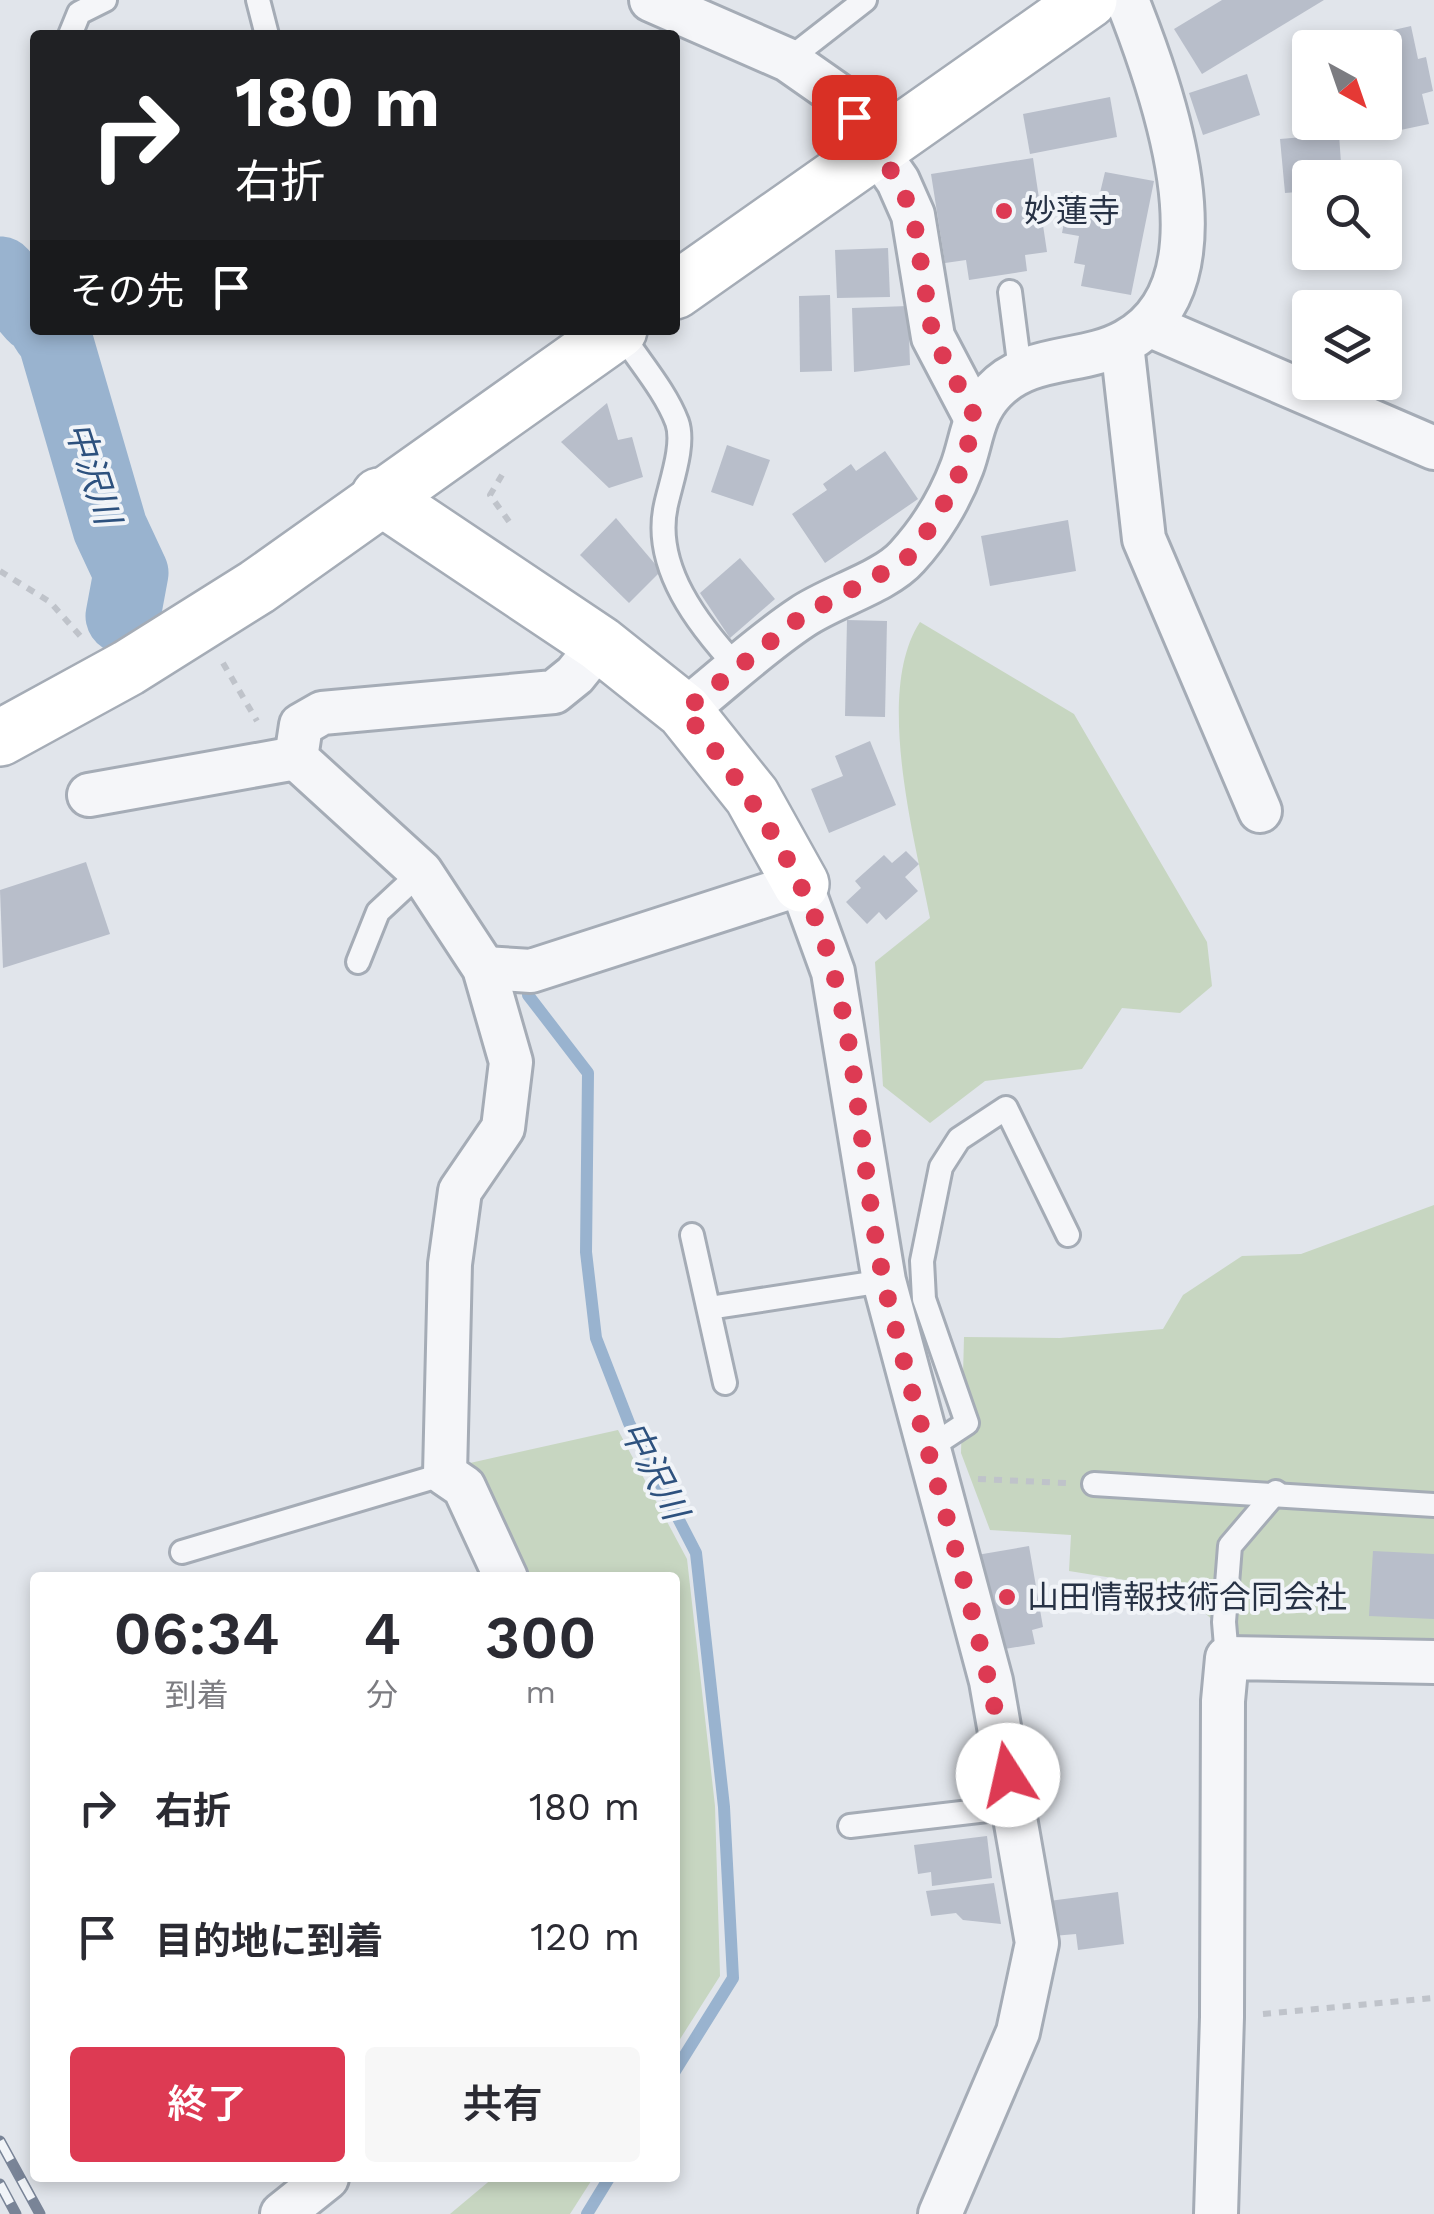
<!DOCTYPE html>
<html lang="ja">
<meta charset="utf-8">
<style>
:root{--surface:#fff;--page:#f7f7f7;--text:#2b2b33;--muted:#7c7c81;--accent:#dd3a53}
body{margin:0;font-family:"Work Sans","Noto Sans JP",sans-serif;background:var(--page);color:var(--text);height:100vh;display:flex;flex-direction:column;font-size:38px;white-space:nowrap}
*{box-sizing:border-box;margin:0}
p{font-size:32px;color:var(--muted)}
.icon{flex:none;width:55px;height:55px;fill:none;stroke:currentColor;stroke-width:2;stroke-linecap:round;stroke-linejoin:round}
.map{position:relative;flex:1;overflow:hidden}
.side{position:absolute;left:30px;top:1572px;width:650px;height:610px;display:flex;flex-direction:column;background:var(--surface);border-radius:10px;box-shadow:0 5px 15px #0003}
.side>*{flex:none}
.guide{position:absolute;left:30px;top:30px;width:650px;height:305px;border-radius:10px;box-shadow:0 5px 15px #0003;background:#202124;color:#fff;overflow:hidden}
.needle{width:65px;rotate:140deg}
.tools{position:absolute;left:1292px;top:30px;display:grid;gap:20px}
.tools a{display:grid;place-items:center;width:110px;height:110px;border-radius:10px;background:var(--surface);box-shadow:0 5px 15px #0003;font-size:50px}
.pin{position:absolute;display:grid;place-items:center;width:85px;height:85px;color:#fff;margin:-42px;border-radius:20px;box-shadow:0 5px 15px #0006}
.me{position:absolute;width:110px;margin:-55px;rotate:350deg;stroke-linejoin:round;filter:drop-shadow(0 0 8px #0008)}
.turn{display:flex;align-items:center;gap:35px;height:210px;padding:0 40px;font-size:45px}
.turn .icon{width:130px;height:130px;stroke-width:2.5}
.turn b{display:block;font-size:70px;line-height:85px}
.then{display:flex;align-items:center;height:95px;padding:0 40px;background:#0003;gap:20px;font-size:38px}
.eta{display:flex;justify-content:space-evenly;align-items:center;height:170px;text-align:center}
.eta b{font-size:60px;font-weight:600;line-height:70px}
.primary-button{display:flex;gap:20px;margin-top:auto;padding:20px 40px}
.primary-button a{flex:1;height:115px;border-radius:10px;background:var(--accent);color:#fff;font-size:40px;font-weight:600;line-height:115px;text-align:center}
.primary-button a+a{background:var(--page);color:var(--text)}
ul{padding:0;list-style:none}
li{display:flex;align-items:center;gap:30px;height:130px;padding:0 40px}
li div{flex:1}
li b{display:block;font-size:38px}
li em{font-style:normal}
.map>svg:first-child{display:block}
.green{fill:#c7d6c1}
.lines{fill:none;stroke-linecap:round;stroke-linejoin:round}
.stream{stroke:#99b3cf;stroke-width:12}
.river{stroke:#99b3cf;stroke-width:75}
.building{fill:#b8beca}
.lane-casing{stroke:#a5acb6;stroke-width:28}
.street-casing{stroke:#a5acb6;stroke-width:48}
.secondary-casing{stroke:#a5acb6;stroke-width:60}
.path{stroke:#bfc3ca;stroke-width:6;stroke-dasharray:8 8;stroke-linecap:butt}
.lane{stroke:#f5f6f9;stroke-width:22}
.street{stroke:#f5f6f9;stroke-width:42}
.secondary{stroke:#fff;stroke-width:55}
.rail-casing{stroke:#798497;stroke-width:11}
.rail{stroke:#f1f4f8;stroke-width:8;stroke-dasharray:22;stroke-linecap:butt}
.route{stroke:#dd3a53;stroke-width:18;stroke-dasharray:0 32.4}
.poi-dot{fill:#dd3a53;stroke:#f1f4f8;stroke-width:4}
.labels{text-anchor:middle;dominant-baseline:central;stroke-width:8;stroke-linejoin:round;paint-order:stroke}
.poi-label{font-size:32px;fill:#273245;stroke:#f1f4f8;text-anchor:start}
.water-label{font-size:35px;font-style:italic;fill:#2d517e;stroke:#f1f4f8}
</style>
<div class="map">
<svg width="1434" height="2214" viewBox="0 0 1434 2214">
<rect width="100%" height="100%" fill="#e1e5eb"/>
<g class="green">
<path d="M920,622L1074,714L1207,942L1212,986L1180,1013L1122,1008L1082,1069L985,1081L930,1123L883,1086L875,962L930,918C915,839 874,692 920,622Z"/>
<path d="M1434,1205V1650L1240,1643L1175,1588L1069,1571L1071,1535L990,1530L961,1453L964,1337L1060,1338L1163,1329L1183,1295L1242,1256L1301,1254Z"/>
<path d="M618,1430L687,1559L715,1806L720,1976L675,2047V1578L516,1577L470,1463Z"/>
<path d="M493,2178H593L570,2214H450Z"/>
</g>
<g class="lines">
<g class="stream">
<path d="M528,995L588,1073L586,1252L596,1338L629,1423L696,1553L724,1807L733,1978L675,2071"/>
<path d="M587,2214L609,2178"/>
</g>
<g class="river">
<path d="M0,274L35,315"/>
<path d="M48,330L55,339L110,528L131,573L123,616"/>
</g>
</g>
<g class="building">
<path d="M1222,0H1324L1202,74L1174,29Z"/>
<path d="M1411,26L1418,59L1426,57L1433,91L1422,94L1429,124L1372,136L1370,122H1385V48H1352L1350,40Z"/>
<path d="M1247,74L1260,115L1203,135L1189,93Z"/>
<path d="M1110,97L1117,137L1030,154L1023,114Z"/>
<path d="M1339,134L1342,178H1310V191L1285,193L1280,139Z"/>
<path d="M1033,158L1047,252L1025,255L1027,271L969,280L966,260L945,263L931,174Z"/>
<path d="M1105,172L1154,181L1131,295L1081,286L1085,265L1074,263L1079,236L1062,233L1070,192L1099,197Z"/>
<path d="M888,248L890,297L837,298L835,250Z"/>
<path d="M830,295L832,371L800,372L799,296Z"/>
<path d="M908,306L910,365L854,372L852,308Z"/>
<path d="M607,403L618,440L632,437L643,477L609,488L561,442Z"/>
<path d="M727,445L770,460L753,506L711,492Z"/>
<path d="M885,451L918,499L825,563L792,514L827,490L823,484L851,464L856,471Z"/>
<path d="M616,518L661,571L629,603L580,555Z"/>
<path d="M1068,520L1076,571L990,586L981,536Z"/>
<path d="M740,558L775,599L730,638L700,593Z"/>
<path d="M847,620L887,621L885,717L845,716Z"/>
<path d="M870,741L896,805L829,833L811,789L843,776L835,756Z"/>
<path d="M906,851L919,864L905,877L918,891L886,920L879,912L867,924L846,902L861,888L855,881L884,855L892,863Z"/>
<path d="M86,862L110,934L3,968L0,890Z"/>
<path d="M1029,1546L1043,1627L1032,1630L1035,1644L987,1652L971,1556Z"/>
<path d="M1373,1551L1434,1554V1619L1369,1616Z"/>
<path d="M987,1836L992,1878L932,1886L931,1872L918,1874L914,1845Z"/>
<path d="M994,1883L1001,1924L963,1920L956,1913L931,1916L926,1891Z"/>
<path d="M1118,1892L1124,1944L1078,1950L1076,1934L1053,1936L1049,1901Z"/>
</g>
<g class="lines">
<defs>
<g id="lane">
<path d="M258,0L267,35"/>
<path d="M70,35L79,13L105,0"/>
<path d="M788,60L865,0"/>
<path d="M1010,292L1020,370"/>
<path d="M619,330C637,359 665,390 677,422C685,444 671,482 666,505C652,567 699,626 738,668"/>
<path d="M358,962L378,912L421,872"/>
<path d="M692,1235L725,1383"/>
<path d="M709,1308L884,1281"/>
<path d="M929,1448L967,1423L924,1299L922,1261L941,1167L959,1139L1006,1108L1068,1235"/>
<path d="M1094,1484L1434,1505"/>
<path d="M182,1552L445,1474"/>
<path d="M1227,1658L1224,1622L1230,1546L1276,1492"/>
<path d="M850,1826L1013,1807"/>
</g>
<g id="street">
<path d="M651,0L788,60L838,95L898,181L913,215L933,337L975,417"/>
<path d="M1151,326L1434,448"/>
<path d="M1122,344L1144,539L1260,811"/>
<path d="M684,711C723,680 761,644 802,617C831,597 885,582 907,557C930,532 950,499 962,467C972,440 972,414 994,391C1030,353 1083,365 1126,341C1234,283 1161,86 1127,0"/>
<path d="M89,795L296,758"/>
<path d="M484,968L531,971L801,884L833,972L884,1281L991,1681L1037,1943L1018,2032L940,2214"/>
<path d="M506,1578L464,1487L445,1474L450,1264L460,1191L503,1128L511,1062L484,968L421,872L296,758L301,725L322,713L554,692L575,675L600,644"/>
<path d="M282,2214L327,2178"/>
<path d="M1216,2214L1222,2017L1223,1701L1227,1658L1434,1662"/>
</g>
<g id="secondary">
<path d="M675,291L1089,0"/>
<path d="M379,496L600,644L684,711L752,796L801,884"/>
<path d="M0,738L128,668L257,587L619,330"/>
</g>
</defs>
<use href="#lane" class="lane-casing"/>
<use href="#street" class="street-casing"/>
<use href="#secondary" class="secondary-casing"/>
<g class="path">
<path d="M502,475L490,495L510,523"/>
<path d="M0,571L50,602L83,639"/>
<path d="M223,663L257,721"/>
<path d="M978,1479L1066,1483"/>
<path d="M1263,2014L1434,1998"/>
</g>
<use href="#lane" class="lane"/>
<use href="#street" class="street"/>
<use href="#secondary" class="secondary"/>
<defs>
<g id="rail">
<path d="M0,2141L40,2214"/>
<path d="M0,2184L16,2214"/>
</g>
</defs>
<use href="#rail" class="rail-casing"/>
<use href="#rail" class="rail"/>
</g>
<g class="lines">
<path class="route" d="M854,117L898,181L913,215L933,337L975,417L962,468L935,521L905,561L802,616L684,711C748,791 806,872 833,971C862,1078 862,1192 888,1299C927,1459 979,1613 1008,1775"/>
</g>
<g class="poi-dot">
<circle cx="1004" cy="211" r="10"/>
<circle cx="1007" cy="1597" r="10"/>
</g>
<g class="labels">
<g class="poi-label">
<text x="1024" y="211">妙蓮寺</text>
<text x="1027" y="1597">山田情報技術合同会社</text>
</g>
<g class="water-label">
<text transform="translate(93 473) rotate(72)">中沢川</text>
<text transform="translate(654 1470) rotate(63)">中沢川</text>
</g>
</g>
</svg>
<div class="tools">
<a><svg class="needle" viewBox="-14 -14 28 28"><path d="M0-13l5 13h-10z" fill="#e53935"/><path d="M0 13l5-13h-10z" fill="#7c7c81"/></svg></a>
<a><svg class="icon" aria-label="search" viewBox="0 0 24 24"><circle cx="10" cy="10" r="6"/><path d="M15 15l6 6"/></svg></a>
<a><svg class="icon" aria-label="layers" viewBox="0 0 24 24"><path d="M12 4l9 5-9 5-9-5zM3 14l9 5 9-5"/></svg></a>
</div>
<div class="pin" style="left:854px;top:117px;background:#d93025"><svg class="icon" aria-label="arrive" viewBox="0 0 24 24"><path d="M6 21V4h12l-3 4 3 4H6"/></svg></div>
<svg class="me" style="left:1008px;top:1775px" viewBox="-20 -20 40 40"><circle r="19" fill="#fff"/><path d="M0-13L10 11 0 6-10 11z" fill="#dd3a53"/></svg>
<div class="guide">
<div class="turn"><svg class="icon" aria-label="right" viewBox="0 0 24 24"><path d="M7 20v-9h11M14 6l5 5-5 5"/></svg><div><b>180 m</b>右折</div></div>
<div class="then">その先<svg class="icon" aria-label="arrive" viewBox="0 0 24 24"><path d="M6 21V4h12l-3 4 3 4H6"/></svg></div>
</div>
<section class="side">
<div class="eta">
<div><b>06:34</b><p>到着</p></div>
<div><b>4</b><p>分</p></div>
<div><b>300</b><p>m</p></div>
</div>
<ul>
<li><svg class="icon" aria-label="right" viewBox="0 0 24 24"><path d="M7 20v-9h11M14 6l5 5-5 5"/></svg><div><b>右折</b></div><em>180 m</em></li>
<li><svg class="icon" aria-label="arrive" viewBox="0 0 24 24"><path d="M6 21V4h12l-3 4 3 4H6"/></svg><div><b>目的地に到着</b></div><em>120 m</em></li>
</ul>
<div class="primary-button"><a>終了</a><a>共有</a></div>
</section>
</div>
